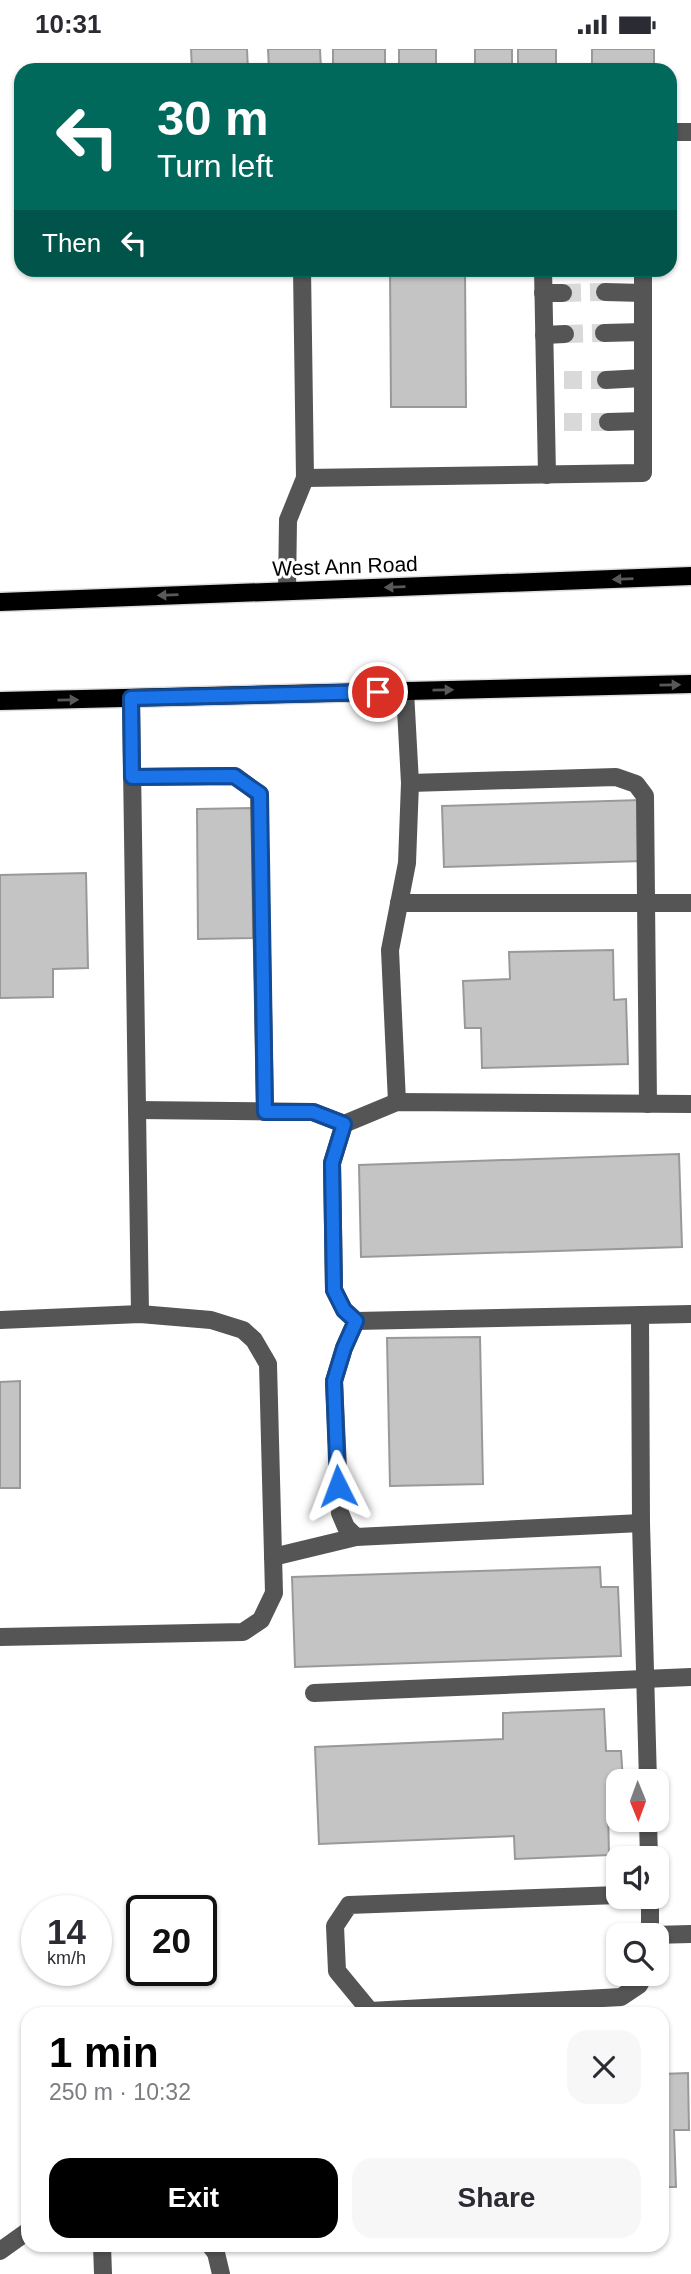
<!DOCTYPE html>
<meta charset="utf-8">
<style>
:root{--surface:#fff;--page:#f7f7f7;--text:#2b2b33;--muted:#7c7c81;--accent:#000}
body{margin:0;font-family:Helvetica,sans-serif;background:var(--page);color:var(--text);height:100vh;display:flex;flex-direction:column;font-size:26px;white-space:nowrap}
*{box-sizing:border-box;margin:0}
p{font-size:23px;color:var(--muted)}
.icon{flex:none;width:38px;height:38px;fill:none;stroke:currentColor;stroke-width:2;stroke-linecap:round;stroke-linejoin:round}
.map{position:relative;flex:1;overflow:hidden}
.details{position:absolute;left:21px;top:1958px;width:648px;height:245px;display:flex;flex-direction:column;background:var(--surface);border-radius:21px;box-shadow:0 2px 5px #0004}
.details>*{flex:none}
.guide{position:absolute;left:14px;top:14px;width:663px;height:214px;border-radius:21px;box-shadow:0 2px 5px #0004;background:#00695c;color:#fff;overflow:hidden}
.needle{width:46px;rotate:179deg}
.buttons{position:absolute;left:606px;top:1720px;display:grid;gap:14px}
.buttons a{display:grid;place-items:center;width:63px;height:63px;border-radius:14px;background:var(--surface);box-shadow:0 2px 5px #0004;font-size:35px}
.speed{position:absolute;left:21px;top:1846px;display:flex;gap:14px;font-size:35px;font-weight:700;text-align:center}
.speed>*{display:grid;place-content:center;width:91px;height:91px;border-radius:50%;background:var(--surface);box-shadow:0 2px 5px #0004;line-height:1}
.speed small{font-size:18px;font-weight:400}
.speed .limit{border:4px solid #111;border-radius:10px;background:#fff;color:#111}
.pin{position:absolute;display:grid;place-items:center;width:60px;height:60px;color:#fff;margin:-30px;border:4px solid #fff;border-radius:50%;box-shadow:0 2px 7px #0007}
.me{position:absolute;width:77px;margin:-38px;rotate:357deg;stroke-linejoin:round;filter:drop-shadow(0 0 5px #0008)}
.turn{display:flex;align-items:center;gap:24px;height:147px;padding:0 28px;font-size:32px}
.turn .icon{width:91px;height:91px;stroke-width:2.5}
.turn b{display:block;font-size:49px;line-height:60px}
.then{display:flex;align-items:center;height:66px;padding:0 28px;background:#0003;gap:14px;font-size:26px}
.round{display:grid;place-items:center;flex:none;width:74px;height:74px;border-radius:21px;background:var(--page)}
.overview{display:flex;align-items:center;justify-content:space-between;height:119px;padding:0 28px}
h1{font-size:42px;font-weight:700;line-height:52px;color:var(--accent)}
.cta{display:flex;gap:14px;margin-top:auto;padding:14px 28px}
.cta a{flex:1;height:80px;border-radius:21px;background:var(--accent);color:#fff;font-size:28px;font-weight:700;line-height:80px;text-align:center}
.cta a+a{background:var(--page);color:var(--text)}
.status{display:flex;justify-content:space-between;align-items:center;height:49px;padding:0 35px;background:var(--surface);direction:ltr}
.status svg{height:19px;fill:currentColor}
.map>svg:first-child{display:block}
.building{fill:#c4c4c4;stroke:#999;stroke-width:2}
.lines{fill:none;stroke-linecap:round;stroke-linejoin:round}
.minor-tunnel{stroke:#d9d9d9;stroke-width:18;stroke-dasharray:18 9;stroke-linecap:butt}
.major-casing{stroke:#dbdbdb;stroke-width:21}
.minor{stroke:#555;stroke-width:18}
.major{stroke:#000;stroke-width:18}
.oneway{fill:#595959}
.route-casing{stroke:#114b97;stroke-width:18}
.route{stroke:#1a73e8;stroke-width:12}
.labels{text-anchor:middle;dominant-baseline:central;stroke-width:6;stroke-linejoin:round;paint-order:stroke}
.street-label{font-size:21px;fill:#000;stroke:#fff}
</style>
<div class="status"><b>10:31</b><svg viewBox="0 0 49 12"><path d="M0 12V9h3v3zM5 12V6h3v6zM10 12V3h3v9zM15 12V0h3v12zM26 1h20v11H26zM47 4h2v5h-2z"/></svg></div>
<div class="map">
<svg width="691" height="2225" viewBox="0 0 691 2225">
<rect width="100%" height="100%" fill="#fff"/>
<g class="building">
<path d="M191,0H247L248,21H192Z"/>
<path d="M268,0H320L321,21H269Z"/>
<rect x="333" y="0" width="52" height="21"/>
<rect x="399" y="0" width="37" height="19"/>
<rect x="475" y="0" width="37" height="19"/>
<rect x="518" y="0" width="38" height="17"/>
<path d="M592,0H654V18L592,17Z"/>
<path d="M390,220H465L466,358H391Z"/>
<path d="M641,751L643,812L444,818L442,757Z"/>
<path d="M252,759L253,889L198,890L197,760Z"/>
<path d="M86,824L88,919L53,920V948L0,949V826Z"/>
<path d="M613,901L614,951L626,950L628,1015L482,1019L481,979H465L463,932L510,930L509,903Z"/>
<path d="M679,1105L682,1198L361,1208L359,1116Z"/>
<path d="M480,1288L483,1435L390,1437L387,1289Z"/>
<path d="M20,1332V1439H0V1333Z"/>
<path d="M600,1518L601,1538H618L621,1607L295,1618L292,1528Z"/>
<path d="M604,1660L606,1702H621L623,1732H618V1760L608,1761L609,1806L515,1810L514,1787L319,1795L315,1698L503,1690V1664Z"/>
<path d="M688,2024L689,2081H674L676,2138H662V2025Z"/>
</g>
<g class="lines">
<g class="minor-tunnel">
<path d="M563,244L605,243"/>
<path d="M565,285L604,284"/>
<path d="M564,331H606"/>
<path d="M564,373H608"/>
</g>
<defs>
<g id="major">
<path d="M0,553L691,527"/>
<path d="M0,652L691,635"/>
</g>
</defs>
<use href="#major" class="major-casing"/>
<g class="minor">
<path d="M670,83H691"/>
<path d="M543,220L547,426"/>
<path d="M605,243L643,244"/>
<path d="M543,244H563"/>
<path d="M604,284L643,283"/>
<path d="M544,286L565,285"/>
<path d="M606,331L643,329"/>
<path d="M608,373L643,372"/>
<path d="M305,429L643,424V220"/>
<path d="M287,542L288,471L305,429L302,220"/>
<path d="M131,649L140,1265"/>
<path d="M132,728L235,727L259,745L265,1063"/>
<path d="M410,734L616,728L636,735L645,747L648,1055"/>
<path d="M399,854H691"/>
<path d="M397,1053L390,901L407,814L410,734L405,642"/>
<path d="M137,1061L313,1063L344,1075L332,1114L334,1241L344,1261L356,1272L691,1265"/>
<path d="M344,1075L397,1053L691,1055"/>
<path d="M640,1266L641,1474L648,1732"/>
<path d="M0,1271L140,1265L211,1271L243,1281L254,1291L268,1315L274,1544L261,1571L243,1583L0,1588"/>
<path d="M356,1272L344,1299L334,1332L340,1464L346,1478L356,1488L641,1474"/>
<path d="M273,1508L356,1488"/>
<path d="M314,1644L691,1628"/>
<path d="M648,1771L649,1810"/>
<path d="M618,1846L349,1856L335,1877L337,1922L370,1962L621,1948L639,1936L645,1925"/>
<path d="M650,1848V1886"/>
<path d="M652,1886L691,1885"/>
<path d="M102,2196L103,2225"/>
<path d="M210,2196L216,2204L221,2225"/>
<path d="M0,2202L28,2182"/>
</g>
<use href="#major" class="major"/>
</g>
<defs><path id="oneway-solid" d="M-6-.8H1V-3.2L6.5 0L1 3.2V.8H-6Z" transform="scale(1.75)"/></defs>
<g class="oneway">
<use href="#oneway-solid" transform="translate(623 530) rotate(178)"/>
<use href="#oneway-solid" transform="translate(395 538) rotate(178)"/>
<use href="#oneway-solid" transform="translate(168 546) rotate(178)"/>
<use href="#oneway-solid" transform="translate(670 636) rotate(-1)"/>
<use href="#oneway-solid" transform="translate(443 641) rotate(-1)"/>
<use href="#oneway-solid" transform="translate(68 651) rotate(-1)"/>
</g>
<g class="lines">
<defs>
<path id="route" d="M338,1437L334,1332L344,1299L356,1272L344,1261L334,1241L332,1114L344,1075L313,1063H265L260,745L234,727L132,728L131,649L378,643"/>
</defs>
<use href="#route" class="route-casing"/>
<use href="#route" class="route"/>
</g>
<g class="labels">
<g class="street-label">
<text transform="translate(345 517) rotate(-2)">West Ann Road</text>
</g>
</g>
</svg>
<div class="buttons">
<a><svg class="needle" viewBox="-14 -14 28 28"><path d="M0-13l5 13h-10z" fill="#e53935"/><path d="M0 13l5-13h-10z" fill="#7c7c81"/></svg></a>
<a><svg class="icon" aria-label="sound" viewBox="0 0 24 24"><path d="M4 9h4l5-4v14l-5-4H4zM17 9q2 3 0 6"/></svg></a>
<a><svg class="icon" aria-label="search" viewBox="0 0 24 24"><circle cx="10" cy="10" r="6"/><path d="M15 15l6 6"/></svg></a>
</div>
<div class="speed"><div>14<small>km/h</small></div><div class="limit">20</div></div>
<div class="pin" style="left:378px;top:643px;background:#d93025"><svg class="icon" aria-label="arrive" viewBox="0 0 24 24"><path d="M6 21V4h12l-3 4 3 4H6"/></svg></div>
<svg class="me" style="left:338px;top:1437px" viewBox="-20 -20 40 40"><path d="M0-17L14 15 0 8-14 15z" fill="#1a73e8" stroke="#fff" stroke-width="4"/></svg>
<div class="guide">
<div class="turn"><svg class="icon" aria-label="left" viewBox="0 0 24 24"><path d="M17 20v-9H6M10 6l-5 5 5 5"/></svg><div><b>30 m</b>Turn left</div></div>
<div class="then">Then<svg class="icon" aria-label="left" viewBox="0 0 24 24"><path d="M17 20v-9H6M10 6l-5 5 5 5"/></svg></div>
</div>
<section class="details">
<div class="overview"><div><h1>1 min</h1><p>250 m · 10:32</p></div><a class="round"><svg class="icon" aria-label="close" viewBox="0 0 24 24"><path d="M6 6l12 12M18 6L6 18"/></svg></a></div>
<div class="cta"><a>Exit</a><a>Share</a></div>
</section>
</div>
